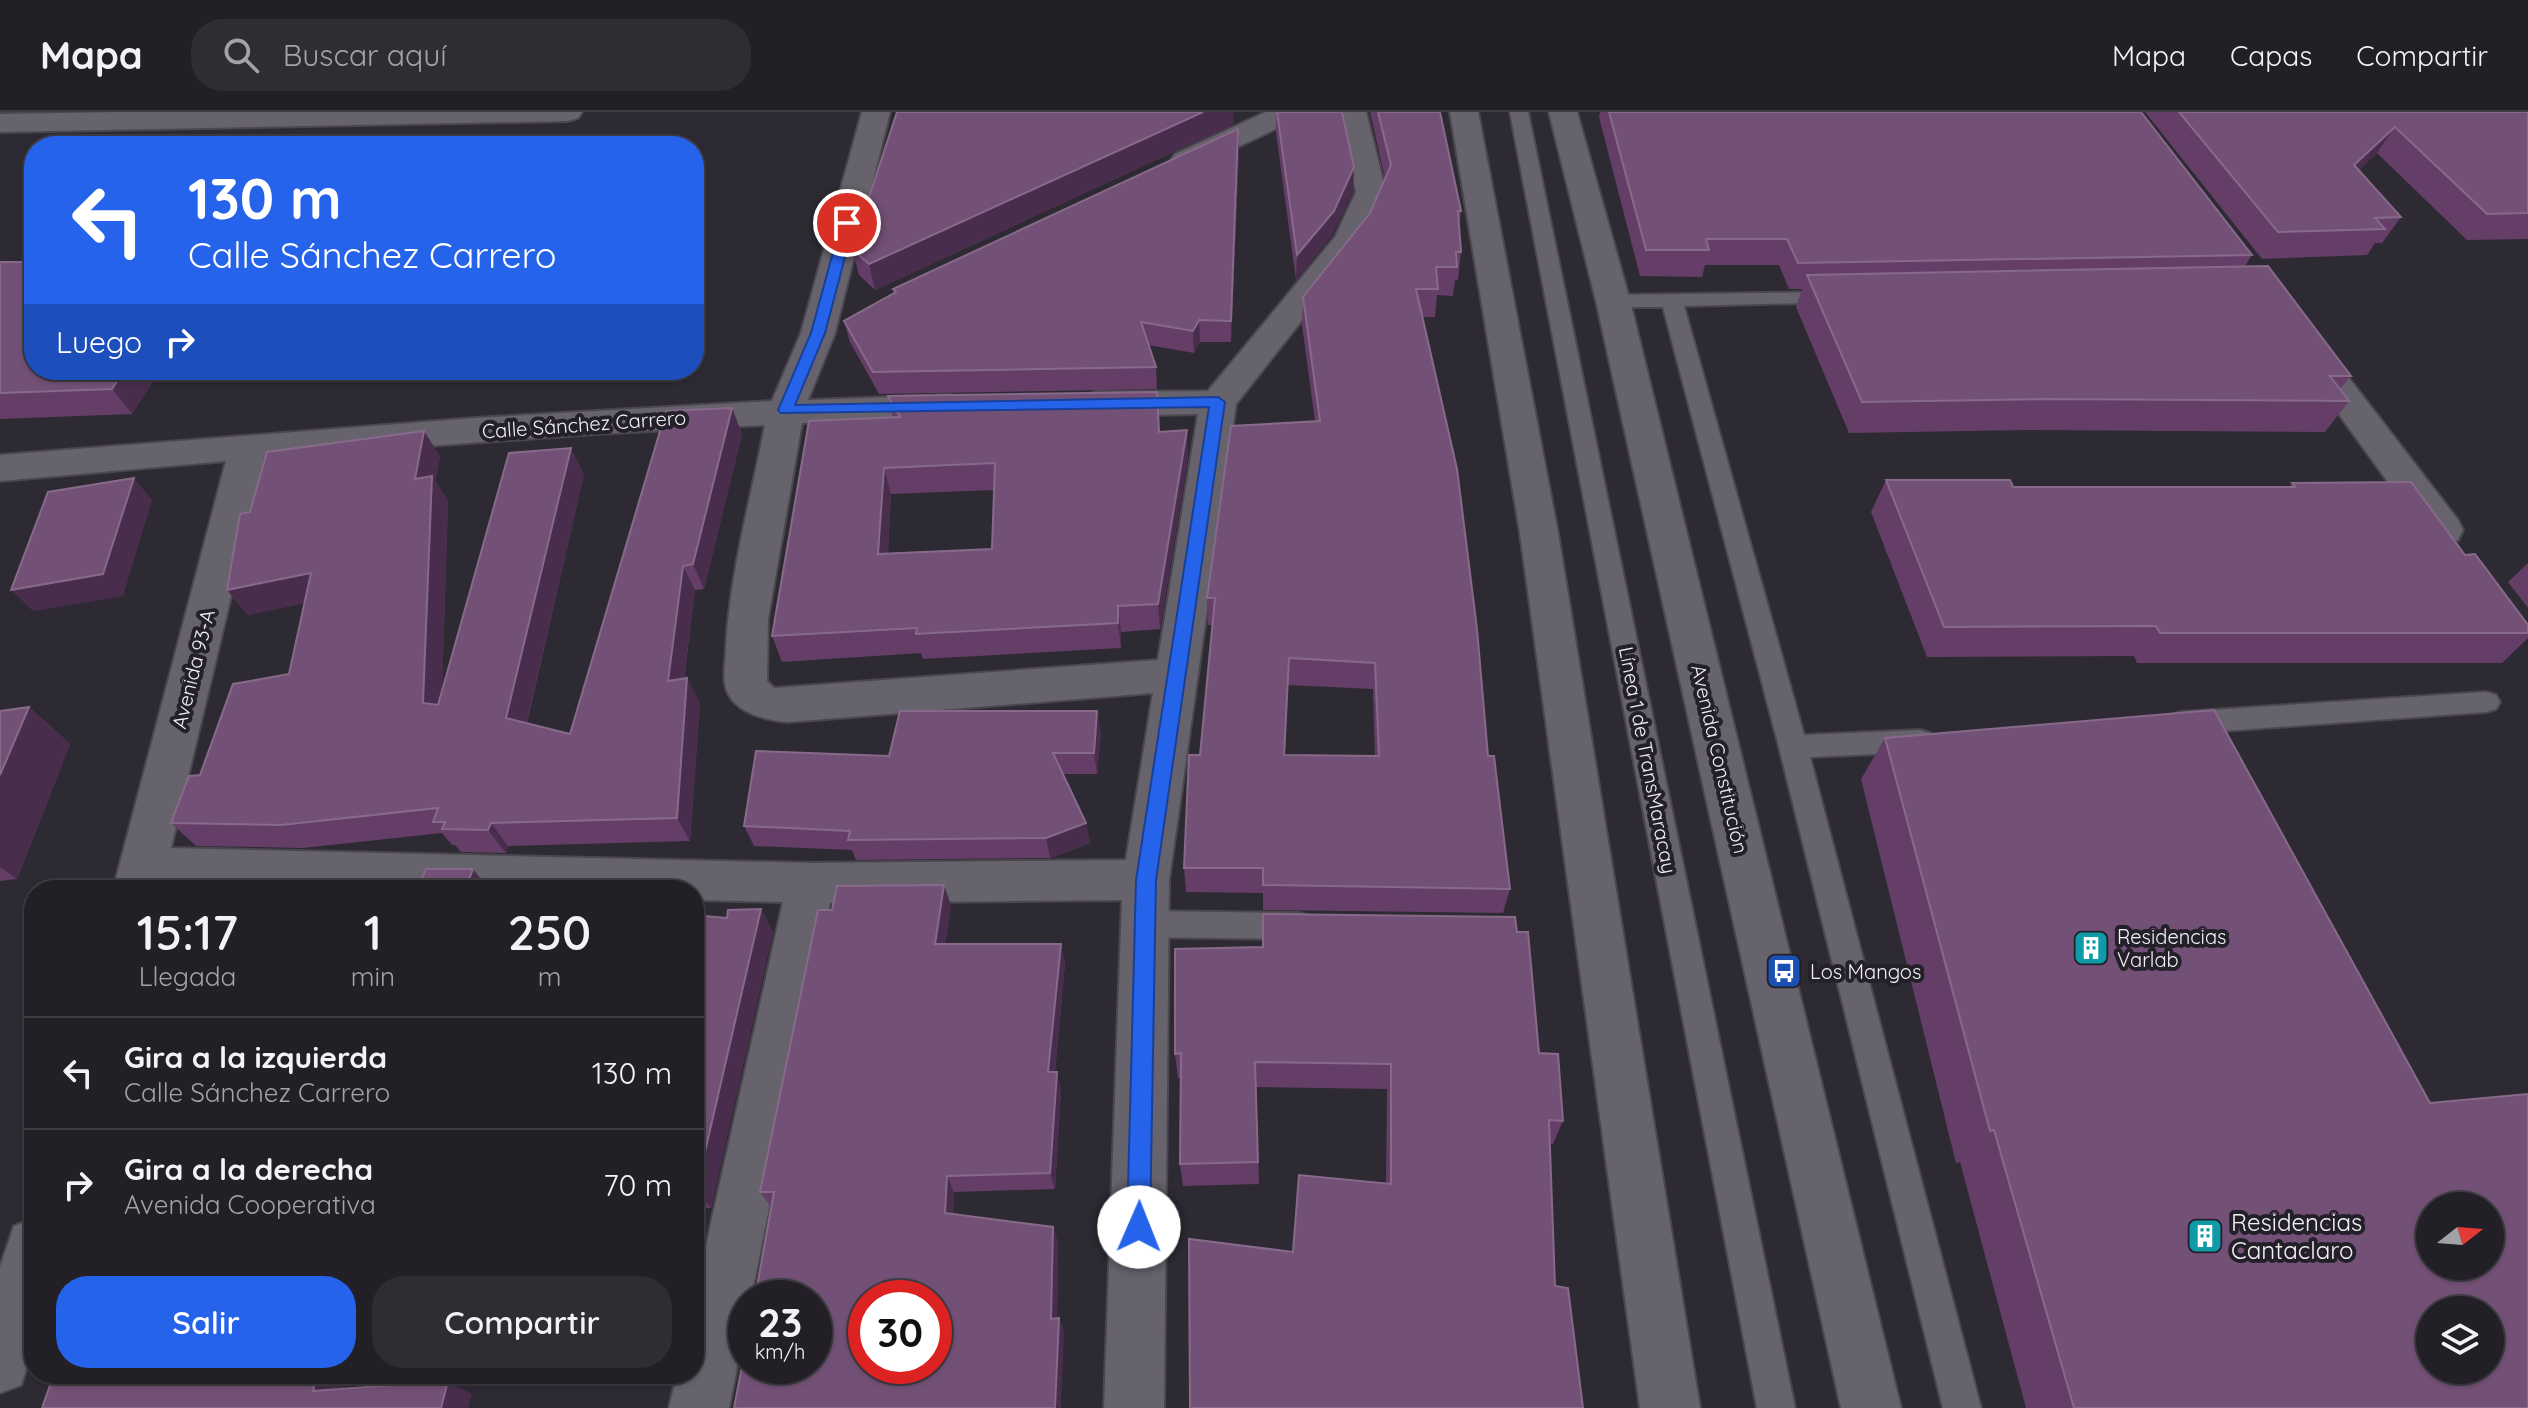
<!DOCTYPE html>
<html lang="es">
<meta charset="utf-8">
<style>
:root{--surface:#222026;--page:#2e2d32;--text:#f1f3f6;--muted:#a2a3a7;--line:#3f3e43;--accent:#2563eb}
body{margin:0;font-family:Quicksand,sans-serif;background:var(--page);color:var(--text);height:100vh;display:flex;flex-direction:column;font-size:30px;white-space:nowrap}
*{box-sizing:border-box;margin:0}
p{font-size:26px;color:var(--muted)}
.icon{flex:none;width:44px;height:44px;fill:none;stroke:currentColor;stroke-width:2;stroke-linecap:round;stroke-linejoin:round}
.map{position:relative;flex:1;overflow:hidden}
.panel{position:absolute;left:24px;top:768px;width:680px;height:504px;display:flex;flex-direction:column;background:var(--surface);border-radius:32px;box-shadow:0 2px 6px #0004,0 0 0 2px var(--line)}
.panel>*{flex:none}
.banner{position:absolute;left:24px;top:24px;width:680px;height:244px;border-radius:32px;box-shadow:0 2px 6px #0004,0 0 0 2px var(--line);background:#2563eb;color:#fff;overflow:hidden}
.needle{width:52px;rotate:73deg}
.buttons{position:absolute;left:2416px;top:1080px;display:grid;gap:16px}
.buttons a{display:grid;place-items:center;width:88px;height:88px;border-radius:50%;background:var(--surface);box-shadow:0 2px 6px #0004,0 0 0 2px var(--line);font-size:40px}
.speed{position:absolute;left:728px;top:1168px;display:flex;gap:16px;font-size:40px;font-weight:700;text-align:center}
.speed>*{display:grid;place-content:center;width:104px;height:104px;border-radius:50%;background:var(--surface);box-shadow:0 2px 6px #0004,0 0 0 2px var(--line);line-height:1}
.speed small{font-size:20px;font-weight:400}
.speed .limit{border:12px solid #d22;background:#fff;color:#111}
.pin{position:absolute;display:grid;place-items:center;width:68px;height:68px;color:#fff;margin:-34px;border:4px solid #fff;border-radius:50%;box-shadow:0 2px 8px #0007}
.me{position:absolute;width:88px;margin:-44px;rotate:1deg;stroke-linejoin:round;filter:drop-shadow(0 0 6px #0008)}
.turn{display:flex;align-items:center;gap:28px;height:168px;padding:0 32px;font-size:36px}
.turn .icon{width:104px;height:104px;stroke-width:2.5}
.turn b{display:block;font-size:56px;line-height:68px}
.then{display:flex;align-items:center;height:76px;padding:0 32px;background:#0003;gap:16px;font-size:30px}
.eta{display:flex;justify-content:space-evenly;align-items:center;height:136px;text-align:center}
.eta b{font-size:48px;font-weight:600;line-height:56px}
.primary-button{display:flex;gap:16px;margin-top:auto;padding:16px 32px}
.primary-button a{flex:1;height:92px;border-radius:32px;background:var(--accent);color:#fff;font-size:32px;font-weight:600;line-height:92px;text-align:center}
.primary-button a+a{background:var(--page);color:var(--text)}
ul{padding:0;list-style:none}
li{display:flex;align-items:center;gap:24px;height:112px;padding:0 32px;border-top:2px solid var(--line)}
li div{flex:1}
li b{display:block;font-size:30px}
li em{font-style:normal}
header{display:flex;align-items:center;gap:48px;box-sizing:border-box;height:112px;padding:0 40px;background:var(--surface);border-bottom:2px solid var(--line)}
header strong{font-size:38px}
nav{display:flex;gap:44px;margin-inline-start:auto;font-size:28px}
.search{width:560px;height:72px;background:var(--page);display:flex;align-items:center;gap:20px;box-sizing:border-box;padding:0 28px;border-radius:32px;color:var(--muted);font-size:30px}
.map>svg:first-child{display:block}
.lines{fill:none;stroke-linecap:round;stroke-linejoin:round}
.service-casing{stroke:#4b474f;stroke-width:4}
.minor-casing{stroke:#4b474f;stroke-width:4}
.tertiary-casing{stroke:#4b474f;stroke-width:4}
.service{fill:#67636d;fill-rule:evenodd}
.minor{fill:#67636d;fill-rule:evenodd}
.tertiary{fill:#67636d;fill-rule:evenodd}
.wall{fill:#643e67;fill-rule:evenodd}
.shaded-wall{fill:#482e4c}
.building{fill:#735176;stroke:#876a8a;stroke-width:2;fill-rule:evenodd}
.route{fill:#2563eb;stroke:#184099;stroke-width:2}
.labels{text-anchor:middle;dominant-baseline:central;stroke-width:8;stroke-linejoin:round;paint-order:stroke}
.street-label{font-size:20px;fill:#f2eff5;stroke:#242029}
.poi-label{font-size:20px;fill:#f2eff5;stroke:#242029;text-anchor:start}
.near-poi-label{font-size:24px;fill:#f2eff5;stroke:#242029;text-anchor:start}
</style>
<header>
<strong>Mapa</strong>
<div class="search"><svg class="icon" aria-label="search" viewBox="0 0 24 24"><circle cx="10" cy="10" r="6"/><path d="M15 15l6 6"/></svg>Buscar aquí</div>
<nav><a>Mapa</a><a>Capas</a><a>Compartir</a></nav>
</header>
<div class="map">
<svg width="2528" height="1296" viewBox="0 0 2528 1296">
<rect width="100%" height="100%" fill="#2e2a33"/>
<g class="lines">
<defs>
<g id="service">
<path d="M1510,0H1528L1795,1296H1757Z"/>
<path d="M1836,180L1847,186L1843,190L1684,194L1804,623L1920,618L1930,621L1934,629L1930,637L1920,640L1810,645L1981,1296H1943L1779,635L1663,195H1613L1602,189L1613,183Z"/>
<path d="M2486,580L2496,583L2500,590L2496,597L2486,600L2181,622L2171,619L2167,611L2171,603L2181,600Z"/>
<path d="M1146,799L1300,801L1311,805L1315,814L1311,823L1300,827L1146,825L1135,821L1131,812L1135,803Z"/>
</g>
<g id="minor">
<path d="M119,0H582L578,6L568,9L0,20V2Z"/>
<path d="M862,0H890L835,221L808,288L951,283L964,287L969,295L964,303L951,307L802,311L768,507L767,569L774,576L1158,548L1198,302L1096,304L1083,300L1078,292L1083,284L1096,280L1208,279L1335,125L1356,80L1338,0H1366L1386,80L1366,127L1236,292L1169,768L1164,1296H1104L1122,788L830,791L751,1186H746V1210L729,1296H669L677,1262H694V1187L783,790L694,788V778L161,775V778H113L226,349L0,369V343L475,306L772,289L801,221ZM765,313C751,386 730,461 726,535C726,546 723,561 725,572C730,600 764,608 788,610L1153,581L1126,748L811,751L171,736L264,346L594,322Z"/>
<path d="M1266,0H1303L1299,6L1197,54L1186,57L1175,54L1171,48L1175,42Z"/>
<path d="M2313,232L2325,235L2458,408L2463,418L2458,428L2444,432L2430,428L2296,243L2301,235Z"/>
<path d="M34,1106V1234L21,1273L0,1281V1155L14,1114Z"/>
</g>
<g id="tertiary">
<path d="M1450,0H1478L1558,421L1700,1296H1640L1520,421Z"/>
<path d="M1549,0H1577L1630,189L1901,1296H1841L1596,189Z"/>
</g>
</defs>
<use href="#service" class="service-casing"/>
<use href="#minor" class="minor-casing"/>
<use href="#tertiary" class="tertiary-casing"/>
<use href="#service" class="service"/>
<use href="#minor" class="minor"/>
<use href="#tertiary" class="tertiary"/>
</g>
<g class="wall">
<path d="M1276,0H1342L1353,80L1332,123L1296,168L1276,20Z"/>
<path d="M1370,0H1440L1461,99L1459,114L1461,140L1458,168H1455L1453,184L1437,183L1435,205H1422L1488,644L1510,777L1503,801L1263,798V781L1186,780L1184,756L1200,643L1213,513H1208L1207,486L1315,309L1302,213L1303,185L1370,101L1385,66ZM1288,573L1373,577L1375,644L1285,643Z"/>
<path d="M1600,0H2141L2252,143L2245,154L2351,264L2340,277L2349,289L2325,320L2027,318L1849,321L1796,195L1802,177H1789L1779,153H1705L1702,165L1640,164L1599,5Z"/>
<path d="M2145,0H2528V127L2467,128L2377,41L2359,58L2401,105L2382,131H2375L2367,143L2262,147Z"/>
<path d="M1234,12L875,178L859,163L852,137Z"/>
<path d="M1239,38L1231,230H1200L1194,241L1148,233L1156,255L1157,277L879,282L850,230L844,209L894,181L893,177Z"/>
<path d="M0,150L32,155L160,258L132,302L0,307Z"/>
<path d="M888,284L1159,320L1188,344L1160,517L1121,520V536L923,547L921,541L782,550L772,524L893,306ZM994,378L992,437L888,441L891,382Z"/>
<path d="M732,296L742,322L704,477L695,478L684,567L700,591L690,729L508,734L506,741L461,740L455,733H452L442,721L303,736L196,734L171,711L200,663L289,562L304,491L248,503L227,478L250,400L440,344L435,369L448,389L442,578L584,362L527,611L570,622Z"/>
<path d="M1886,368L2013,375H2289L2292,371L2465,443L2528,513V526L2502,551H2137L2134,544L1927,545L1871,400Z"/>
<path d="M2528,451V496L2508,470Z"/>
<path d="M29,595L70,632L17,767L0,769V599Z"/>
<path d="M1101,620L1097,662H1063L1086,711L1090,731L1050,746L856,748L852,738L754,734L744,714L889,644Z"/>
<path d="M1885,626L2430,991L2528,1296H2026L1960,1050L1956,1051L1861,667Z"/>
<path d="M951,793L945,832L1065,851L1055,960L1061,978L1055,1077L954,1080L953,1102L1058,1130L1057,1206L1064,1219L771,1095L760,1080Z"/>
<path d="M694,803L773,819L711,1096H704L694,1138Z"/>
<path d="M1517,820L1539,941L1563,1009L1553,1032H1550L1293,1140L1386,1071L1387,977L1256,975L1259,1072L1183,1074L1180,1052L1181,966H1178L1175,942L1263,835Z"/>
</g>
<g class="shaded-wall">
<path d="M1203,0H1233L1234,12L875,178L869,152Z"/>
<path d="M2395,15L2377,41L2337,79L2354,53Z"/>
<path d="M1238,17L1239,38L1231,230V209Z"/>
<path d="M1354,55L1353,80L1332,123L1296,168L1297,143Z"/>
<path d="M1199,208L1200,230L1194,241L1193,219Z"/>
<path d="M124,258H160L132,302L112,277Z"/>
<path d="M732,296L742,322L704,477L693,452Z"/>
<path d="M1187,318L1188,344L1160,517L1158,492Z"/>
<path d="M424,319L440,344L435,369L448,389L441,615L423,591L415,367Z"/>
<path d="M571,336L584,362L522,630L506,606Z"/>
<path d="M884,356L891,382L886,467L878,442Z"/>
<path d="M134,366L152,388L123,484L33,499L11,478Z"/>
<path d="M683,454L695,478L680,593L668,569Z"/>
<path d="M311,461L330,486L248,503L227,478Z"/>
<path d="M1118,494L1121,520V536L1118,511Z"/>
<path d="M687,566L700,591L690,729L677,706Z"/>
<path d="M29,595L70,632L17,767L0,755V663Z"/>
<path d="M1097,599L1101,620L1097,662L1094,641Z"/>
<path d="M491,711L508,734L506,741L488,718Z"/>
<path d="M1086,711L1090,731L1050,746L1046,726Z"/>
<path d="M473,757L490,778H465Z"/>
<path d="M944,773L951,793L942,852L935,832Z"/>
<path d="M761,797L773,819L711,1096L696,1079Z"/>
<path d="M1061,832L1065,851L1053,978L1048,960Z"/>
<path d="M1057,960L1061,978L1055,1077L1050,1061Z"/>
<path d="M947,1064L954,1080L953,1116L945,1101Z"/>
<path d="M694,1086L704,1096L694,1138Z"/>
<path d="M1053,1115L1058,1130L1057,1220L1051,1207Z"/>
<path d="M1059,1206L1064,1219L1061,1296H1055Z"/>
<path d="M317,1262H347L341,1292L313,1279Z"/>
<path d="M448,1269L472,1282L468,1296H441Z"/>
</g>
<g class="building">
<path d="M897,0H1203L869,152L852,137Z"/>
<path d="M1277,0H1342L1354,55L1334,99L1297,143Z"/>
<path d="M1378,0H1440L1461,99H1458L1461,140H1456L1457,155H1436L1438,177H1416L1457,357L1477,517L1488,644H1494L1510,777L1263,773V756H1184L1189,643H1200L1215,486H1207L1231,314L1320,309L1303,185L1370,101L1391,53ZM1289,546L1375,551L1379,644L1284,643Z"/>
<path d="M1609,0H2141L2252,143L1798,151L1787,127H1706L1709,138H1646Z"/>
<path d="M2179,0H2528V101L2487,102L2395,15L2354,53L2401,105L2375,106L2385,117L2278,120Z"/>
<path d="M1238,17L1231,209L1199,208L1193,219L1141,210L1156,255L873,260L844,209L896,180L893,177Z"/>
<path d="M0,150H28L24,156L34,155V258H124L112,277L0,281Z"/>
<path d="M2268,154L2351,264H2330L2349,289L2044,287L1862,290L1807,163Z"/>
<path d="M1157,280L1159,320L1187,318L1158,492L1118,494V511L916,522L917,516L772,524L809,309L900,305L888,284ZM995,351L992,437L878,442L884,356Z"/>
<path d="M732,296L693,452L683,454L668,569L687,566L677,706L491,711L488,718L442,717L445,710H433L438,696L281,713L171,711L189,664L200,663L233,572L289,562L311,461L227,478L240,402L250,400L267,340L424,319L415,367L432,364L423,591L438,593L509,341L571,336L506,606L570,622L666,299Z"/>
<path d="M134,366L103,462L11,478L48,380Z"/>
<path d="M1886,368H2010L2013,375H2295L2292,371L2411,370L2465,443L2475,442L2528,513V521H2160L2156,514L1944,515Z"/>
<path d="M29,595L0,663V599Z"/>
<path d="M2214,598L2430,991L2528,982V1296H2074L1994,1018L1990,1019L1885,626ZM2430,1094H2490V1154H2430ZM2430,1198H2490V1258H2430Z"/>
<path d="M900,599H1097L1094,641H1053L1086,711L1046,726L848,728L850,719L744,714L756,639L889,644Z"/>
<path d="M426,757H473L465,778H417Z"/>
<path d="M944,773L935,832H1061L1048,960H1057L1050,1061L947,1064L945,1101L1053,1115L1051,1207L1059,1206L1055,1296H734L746,1233V1254H814V1186H755L774,1080H760L818,798H832L837,774ZM866,1186H934V1254H866Z"/>
<path d="M761,797L696,1079H694V803L727,806L728,798Z"/>
<path d="M1263,802L1515,805L1517,820H1528L1539,941L1558,942L1563,1009L1549,1008L1555,1174L1568,1176L1583,1296H1190L1189,1127L1293,1140L1299,1063L1391,1072V952L1255,950L1258,1050L1180,1052L1181,941L1175,942V837L1263,835Z"/>
<path d="M54,1262H317L313,1279L448,1269L441,1296H42Z"/>
</g>
<path class="route" d="M847,107L854,111L825,221L795,293L1218,285L1225,290L1156,768L1150,1115L1147,1123L1139,1126L1131,1123L1127,1115L1136,768L1209,295L781,301L778,298L811,221L841,111Z"/>
<defs>
<symbol id="building-square" viewBox="-11 -11 22 22"><rect x="-9" y="-9" width="18" height="18" rx="4" fill="#0f9aa8" stroke="#242029"/><path d="M-4-6H4V6H1V3H-1V6H-4ZM-2.5-4.3h1.7v1.8h-1.7ZM.8-4.3h1.7v1.8H.8ZM-2.5-1h1.7V.8h-1.7ZM.8-1h1.7V.8H.8Z" fill="#fff"/></symbol>
<symbol id="bus-square" viewBox="-11 -11 22 22"><rect x="-9" y="-9" width="18" height="18" rx="4" fill="#1a4fb4" stroke="#242029"/><path d="M-5-6H5V4H4V6H2V4H-2V6H-4V4H-5ZM-3.5-4V0h7V-4ZM-3.5 1.2v1.5H-2V1.2ZM2 1.2v1.5H3.5V1.2Z" fill="#fff"/></symbol>
</defs>
<g fill-rule="evenodd">
<use href="#building-square" x="2071" y="816" width="40" height="40"/>
<use href="#bus-square" x="1764" y="839" width="40" height="40"/>
<use href="#building-square" x="2185" y="1104" width="40" height="40"/>
</g>
<g class="labels">
<g class="street-label">
<text transform="translate(584 312) rotate(-4)">Calle Sánchez Carrero</text>
<text transform="translate(193 557) rotate(-76)">Avenida 93-A</text>
<text transform="translate(1720 647) rotate(77)">Avenida Constitución</text>
<text transform="translate(1648 648) rotate(79)">Línea 1 de TransMaracay</text>
</g>
<g class="poi-label">
<text x="2117" y="824">Residencias<tspan x="2117" dy="23">Varlab</tspan></text>
<text x="1810" y="859">Los Mangos</text>
</g>
<g class="near-poi-label">
<text x="2231" y="1110">Residencias<tspan x="2231" dy="28">Cantaclaro</tspan></text>
</g>
</g>
</svg>
<div class="buttons">
<a><svg class="needle" viewBox="-14 -14 28 28"><path d="M0-13l5 13h-10z" fill="#e53935"/><path d="M0 13l5-13h-10z" fill="#a2a3a7"/></svg></a>
<a><svg class="icon" aria-label="layers" viewBox="0 0 24 24"><path d="M12 4l9 5-9 5-9-5zM3 14l9 5 9-5"/></svg></a>
</div>
<div class="speed"><div>23<small>km/h</small></div><div class="limit">30</div></div>
<div class="pin" style="left:847px;top:111px;background:#d93025"><svg class="icon" aria-label="arrive" viewBox="0 0 24 24"><path d="M6 21V4h12l-3 4 3 4H6"/></svg></div>
<svg class="me" style="left:1139px;top:1115px" viewBox="-20 -20 40 40"><circle r="19" fill="#fff"/><path d="M0-13L10 11 0 6-10 11z" fill="#2563eb"/></svg>
<div class="banner">
<div class="turn"><svg class="icon" aria-label="left" viewBox="0 0 24 24"><path d="M17 20v-9H6M10 6l-5 5 5 5"/></svg><div><b>130 m</b>Calle Sánchez Carrero</div></div>
<div class="then">Luego<svg class="icon" aria-label="right" viewBox="0 0 24 24"><path d="M7 20v-9h11M14 6l5 5-5 5"/></svg></div>
</div>
<section class="panel">
<div class="eta">
<div><b>15:17</b><p>Llegada</p></div>
<div><b>1</b><p>min</p></div>
<div><b>250</b><p>m</p></div>
</div>
<ul>
<li><svg class="icon" aria-label="left" viewBox="0 0 24 24"><path d="M17 20v-9H6M10 6l-5 5 5 5"/></svg><div><b>Gira a la izquierda</b><p>Calle Sánchez Carrero</p></div><em>130 m</em></li>
<li><svg class="icon" aria-label="right" viewBox="0 0 24 24"><path d="M7 20v-9h11M14 6l5 5-5 5"/></svg><div><b>Gira a la derecha</b><p>Avenida Cooperativa</p></div><em>70 m</em></li>
</ul>
<div class="primary-button"><a>Salir</a><a>Compartir</a></div>
</section>
</div>
